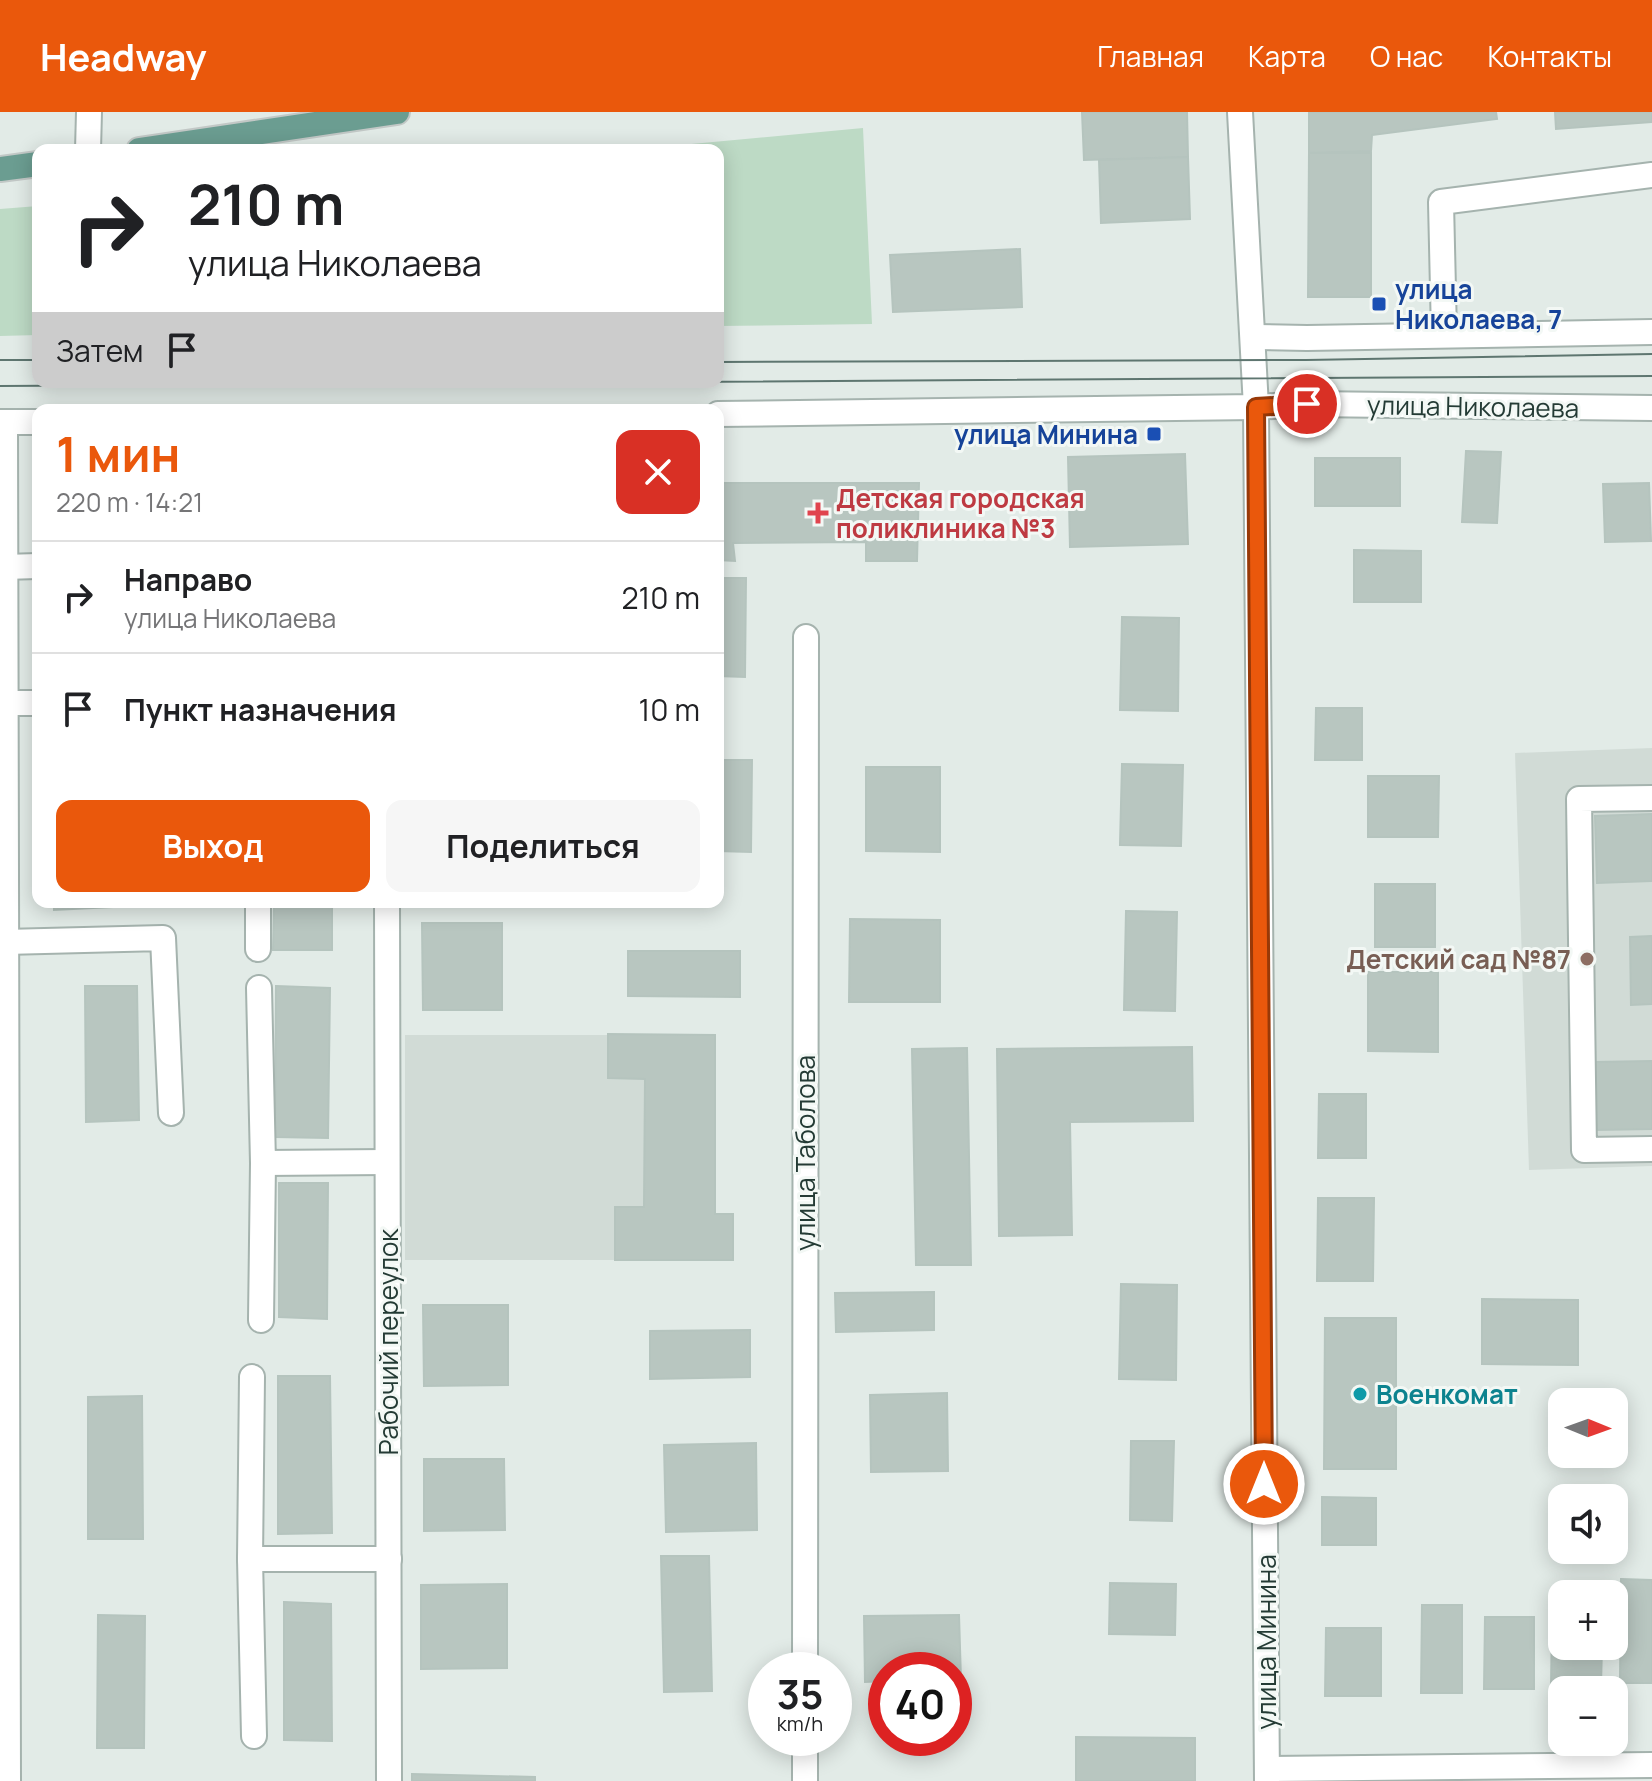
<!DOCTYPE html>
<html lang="ru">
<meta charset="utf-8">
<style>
:root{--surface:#fff;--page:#f6f6f6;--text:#202124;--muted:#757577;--line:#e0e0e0;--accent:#ea580c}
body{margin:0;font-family:Manrope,sans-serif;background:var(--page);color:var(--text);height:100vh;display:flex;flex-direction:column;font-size:30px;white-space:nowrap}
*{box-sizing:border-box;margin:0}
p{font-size:26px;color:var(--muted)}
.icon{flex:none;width:44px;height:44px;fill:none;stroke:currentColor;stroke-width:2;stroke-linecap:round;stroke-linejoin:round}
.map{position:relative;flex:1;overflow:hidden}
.drawer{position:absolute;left:32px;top:292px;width:692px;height:504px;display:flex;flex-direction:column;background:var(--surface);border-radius:16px;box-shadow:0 4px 20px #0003}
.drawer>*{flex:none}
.hud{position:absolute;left:32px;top:32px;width:692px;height:244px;border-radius:16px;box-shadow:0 4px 20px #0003;background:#fff;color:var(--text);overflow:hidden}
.needle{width:52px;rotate:91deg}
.fabs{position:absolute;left:1548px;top:1276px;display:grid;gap:16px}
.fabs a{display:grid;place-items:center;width:80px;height:80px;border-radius:16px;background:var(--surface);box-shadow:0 4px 20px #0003;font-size:40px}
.speed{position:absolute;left:748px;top:1540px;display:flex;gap:16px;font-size:40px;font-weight:700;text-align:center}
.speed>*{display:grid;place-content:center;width:104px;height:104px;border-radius:50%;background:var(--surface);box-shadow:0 4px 20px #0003;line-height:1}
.speed small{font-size:20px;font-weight:400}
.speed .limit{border:12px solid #d22;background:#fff;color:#111}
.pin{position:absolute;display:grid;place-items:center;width:68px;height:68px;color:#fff;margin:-34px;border:4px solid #fff;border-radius:50%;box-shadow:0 2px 8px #0007}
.me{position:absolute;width:88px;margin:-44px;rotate:0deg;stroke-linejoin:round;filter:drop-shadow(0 0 6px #0008)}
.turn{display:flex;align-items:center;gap:28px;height:168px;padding:0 24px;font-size:36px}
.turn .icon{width:104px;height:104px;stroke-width:2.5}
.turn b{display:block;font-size:56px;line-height:68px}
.then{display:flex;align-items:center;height:76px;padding:0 24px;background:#0003;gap:16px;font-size:30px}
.round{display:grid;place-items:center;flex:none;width:84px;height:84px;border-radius:16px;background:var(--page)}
.head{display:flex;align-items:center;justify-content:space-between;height:136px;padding:0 24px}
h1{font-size:48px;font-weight:700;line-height:60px;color:var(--accent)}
.primary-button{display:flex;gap:16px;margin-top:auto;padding:16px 24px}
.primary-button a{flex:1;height:92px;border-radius:16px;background:var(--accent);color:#fff;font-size:32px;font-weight:700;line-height:92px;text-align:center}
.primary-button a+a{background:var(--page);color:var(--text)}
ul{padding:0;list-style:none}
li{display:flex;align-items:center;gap:24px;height:112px;padding:0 24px;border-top:2px solid var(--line)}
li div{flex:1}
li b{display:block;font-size:30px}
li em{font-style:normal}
header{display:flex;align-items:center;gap:48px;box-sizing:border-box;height:112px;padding:0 40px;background:var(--accent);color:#fff}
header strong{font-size:38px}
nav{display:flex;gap:44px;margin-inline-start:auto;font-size:28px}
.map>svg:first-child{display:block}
.built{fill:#d1dbd6}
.green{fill:#bddac5}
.building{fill:#b8c6c0;stroke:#b5c4be;stroke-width:2}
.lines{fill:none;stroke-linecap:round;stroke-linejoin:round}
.minor-casing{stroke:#a5b3ae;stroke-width:28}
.major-casing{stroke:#c2c8c6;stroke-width:28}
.minor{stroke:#fff;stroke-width:24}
.major{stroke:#6b9d91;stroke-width:24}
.tram{stroke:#5e7670;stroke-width:2}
.route-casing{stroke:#983908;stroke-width:20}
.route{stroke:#ea580c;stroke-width:14}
.transit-dot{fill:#1a4fb4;stroke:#f3f8f5;stroke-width:3}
.health-dot{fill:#e0444e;stroke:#f3f8f5;stroke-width:3}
.education-dot{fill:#8d6e63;stroke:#f3f8f5;stroke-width:3}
.culture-dot{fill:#0f9aa8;stroke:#f3f8f5;stroke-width:3}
.labels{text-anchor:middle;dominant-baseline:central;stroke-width:6;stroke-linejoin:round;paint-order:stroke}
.transit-label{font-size:26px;font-weight:bold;fill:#164399;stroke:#f3f8f5;text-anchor:start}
.street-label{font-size:26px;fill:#243b35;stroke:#f3f8f5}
.health-label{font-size:26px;font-weight:bold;fill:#be3a42;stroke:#f3f8f5;text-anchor:start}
.education-label{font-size:26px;font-weight:bold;fill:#785e54;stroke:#f3f8f5;text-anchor:end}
.culture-label{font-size:26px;font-weight:bold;fill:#0d838f;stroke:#f3f8f5;text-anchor:start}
</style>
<header>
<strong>Headway</strong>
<nav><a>Главная</a><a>Карта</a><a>О нас</a><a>Контакты</a></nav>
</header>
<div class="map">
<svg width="1652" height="1669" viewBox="0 0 1652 1669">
<rect width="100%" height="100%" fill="#e2ebe7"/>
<g class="built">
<path d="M1652,636V1054L1529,1058L1515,641Z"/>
<rect x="405" y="923" width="310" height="225"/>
</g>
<g class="green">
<path d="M863,16L872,212L718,214V38H627Z"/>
<path d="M38,94V223L0,224V97Z"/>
</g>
<g class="building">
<path d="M1082,0H1187L1188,45L1084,48Z"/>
<path d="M1309,0H1496L1497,7L1372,23L1371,39L1309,41Z"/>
<path d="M1555,0H1652V10L1556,17Z"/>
<path d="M1309,41H1371V185H1308Z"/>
<path d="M1188,45L1190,107L1101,111L1099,48Z"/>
<path d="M1020,137L1022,195L893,200L890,143Z"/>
<path d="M1466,339L1501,340L1497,411L1462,410Z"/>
<path d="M1185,342L1188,432L1070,435L1068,345Z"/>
<rect x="1315" y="346" width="85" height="48"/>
<path d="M718,371H919L917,449H866V430L733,431L735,449L718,448Z"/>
<path d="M1649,371L1651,429L1605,430L1603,372Z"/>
<path d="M1354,438L1421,439V490H1354Z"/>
<path d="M718,466H746L745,565L718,564Z"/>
<path d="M1122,505L1179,506L1178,599L1120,598Z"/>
<path d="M1316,596H1362V648H1315Z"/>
<path d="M718,648H752L751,740L718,739Z"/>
<path d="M1122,652L1183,653L1181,734L1120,733Z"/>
<path d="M866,655H940V740L866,739Z"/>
<path d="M1368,664H1439L1438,725H1368Z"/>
<path d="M1652,702V769L1597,771L1595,704Z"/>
<rect x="1375" y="772" width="60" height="63"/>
<path d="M54,790H214L54,798Z"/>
<path d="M274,790H332V838H273Z"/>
<path d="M1126,799L1177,800L1175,899L1124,898Z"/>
<path d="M850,807L940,808V890H849Z"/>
<path d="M422,811H502V898H423Z"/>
<path d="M1652,824V892L1631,893L1630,825Z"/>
<path d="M628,839H740V885L628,884Z"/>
<path d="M1368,860H1438V940L1368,939Z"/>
<path d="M85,874H137L139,1008L86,1010Z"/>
<path d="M276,874L330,876L328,1026L275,1025Z"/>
<path d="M608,922L715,923V1102H733V1148H615V1095H644L645,967L608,966Z"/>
<path d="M1192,935L1193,1009L1070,1010L1072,1123L999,1124L997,937Z"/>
<path d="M967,936L971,1153H916L912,937Z"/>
<path d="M1652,949V1017L1595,1018L1594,950Z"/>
<path d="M1319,982H1366V1046H1318Z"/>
<path d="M279,1071H328L327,1207L279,1205Z"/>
<path d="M1318,1086H1374L1373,1169H1317Z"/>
<path d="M1121,1172L1177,1173L1176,1268L1119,1267Z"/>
<path d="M934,1180V1218L836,1220L835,1181Z"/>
<path d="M1482,1187L1578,1188V1253L1482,1252Z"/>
<path d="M423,1193H508V1273L424,1274Z"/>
<path d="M1325,1206H1396V1357H1324Z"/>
<path d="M750,1218V1265L650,1267V1219Z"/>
<path d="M278,1264H330L332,1421L278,1422Z"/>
<path d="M947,1281L948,1359L871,1360L870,1283Z"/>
<path d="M142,1284L143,1427H88V1285Z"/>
<path d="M1131,1329H1174L1172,1409L1130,1408Z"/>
<path d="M756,1331L757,1418L666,1420L664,1333Z"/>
<path d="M424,1347H504L505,1418L424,1419Z"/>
<path d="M1322,1385L1376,1386V1433H1322Z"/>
<path d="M661,1444H709L712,1579L664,1580Z"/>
<path d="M1621,1467L1652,1468V1571H1620Z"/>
<path d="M1110,1471L1176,1472L1175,1523L1109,1522Z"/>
<path d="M507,1472V1556L421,1557V1473Z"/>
<path d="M284,1490L331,1492L332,1629L284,1628Z"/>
<path d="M1422,1493H1462V1581H1421Z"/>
<path d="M98,1503L145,1504L144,1636H97Z"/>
<path d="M959,1503L961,1568H954V1558H886V1569L865,1570L864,1504Z"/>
<path d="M1485,1505H1534V1577H1484Z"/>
<path d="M1552,1508H1562V1534H1602L1601,1574H1551Z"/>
<path d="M1326,1516H1381V1584H1325Z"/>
<path d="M1076,1625L1195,1626V1669H1076Z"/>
<path d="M412,1662L535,1665V1669H412Z"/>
</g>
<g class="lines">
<defs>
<g id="minor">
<path d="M1240,0L1256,295L1267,1669"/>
<path d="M88,38L89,0"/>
<path d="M1444,222L1441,90L1652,63"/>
<path d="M1254,225L1307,226L1652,220"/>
<path d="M718,302L1256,295L1307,292L1652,296"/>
<path d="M0,310H38"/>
<path d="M5,310L8,1669"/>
<path d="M4,455L38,454"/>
<path d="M4,591H38"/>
<path d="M1652,686L1579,687L1584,1038L1652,1037"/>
<path d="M387,790L389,1669"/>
<path d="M5,830L163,826L171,1001"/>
<path d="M258,837V790"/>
<path d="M259,876L263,1051L387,1050"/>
<path d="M261,1208L263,1051"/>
<path d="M252,1265L250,1447H389"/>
<path d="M250,1447L254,1624"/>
<path d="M805,1558L806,525"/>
<path d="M1267,1657L1652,1653"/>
<path d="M805,1669V1626"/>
</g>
<g id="major">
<path d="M139,38L397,0"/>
<path d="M0,57L38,52"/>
</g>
</defs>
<use href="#minor" class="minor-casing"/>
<use href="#major" class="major-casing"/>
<use href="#minor" class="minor"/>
<use href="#major" class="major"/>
<g class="tram">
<path d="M0,248H38"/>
<path d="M718,250L1306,248L1652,242"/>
<path d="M0,274L1652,264"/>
</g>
</g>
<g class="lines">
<defs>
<path id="route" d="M1264,1372L1256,295L1307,292"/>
</defs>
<use href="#route" class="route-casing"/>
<use href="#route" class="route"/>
</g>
<g class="transit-dot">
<rect x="1371" y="184" width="16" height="16" rx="4"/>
<rect x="1146" y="314" width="16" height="16" rx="4"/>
</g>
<path class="health-dot" d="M814 389h8v8h8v8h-8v8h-8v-8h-8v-8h8z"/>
<circle class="education-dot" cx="1587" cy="847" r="8"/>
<circle class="culture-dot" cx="1360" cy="1282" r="8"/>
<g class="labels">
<g class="transit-label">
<text x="1395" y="177">улица<tspan x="1395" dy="30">Николаева, 7</tspan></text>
<text x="1138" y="322" text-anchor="end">улица Минина</text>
</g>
<g class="street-label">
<text transform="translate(1473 294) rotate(1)">улица Николаева</text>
<text transform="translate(805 1041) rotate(-90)">улица Таболова</text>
<text transform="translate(388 1230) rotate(-90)">Рабочий переулок</text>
<text transform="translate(1266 1530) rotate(-90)">улица Минина</text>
</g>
<g class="health-label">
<text x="836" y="386">Детская городская<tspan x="836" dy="30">поликлиника №3</tspan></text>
</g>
<g class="education-label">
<text x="1571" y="847">Детский сад №87</text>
</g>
<g class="culture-label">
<text x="1376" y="1282">Военкомат</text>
</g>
</g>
</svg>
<div class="fabs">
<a><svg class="needle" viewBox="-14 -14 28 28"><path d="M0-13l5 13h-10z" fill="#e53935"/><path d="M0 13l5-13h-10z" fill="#757577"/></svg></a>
<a><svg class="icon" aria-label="sound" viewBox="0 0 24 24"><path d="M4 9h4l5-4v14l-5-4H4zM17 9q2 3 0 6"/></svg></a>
<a>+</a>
<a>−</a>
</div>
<div class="speed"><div>35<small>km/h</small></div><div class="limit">40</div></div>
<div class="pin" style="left:1307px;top:292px;background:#d93025"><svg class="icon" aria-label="arrive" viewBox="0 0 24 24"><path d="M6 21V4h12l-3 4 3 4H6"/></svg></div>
<svg class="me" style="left:1264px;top:1372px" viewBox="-20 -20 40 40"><circle r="17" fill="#ea580c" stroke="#fff" stroke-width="3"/><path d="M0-11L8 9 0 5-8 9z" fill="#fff"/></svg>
<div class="hud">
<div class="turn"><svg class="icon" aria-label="right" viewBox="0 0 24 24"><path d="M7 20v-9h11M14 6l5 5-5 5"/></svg><div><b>210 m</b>улица Николаева</div></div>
<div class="then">Затем<svg class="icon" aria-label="arrive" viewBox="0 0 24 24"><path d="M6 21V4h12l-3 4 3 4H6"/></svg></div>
</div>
<section class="drawer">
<div class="head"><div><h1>1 мин</h1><p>220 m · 14:21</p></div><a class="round" style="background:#d93025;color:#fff"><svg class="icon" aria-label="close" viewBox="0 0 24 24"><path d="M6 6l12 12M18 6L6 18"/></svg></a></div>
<ul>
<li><svg class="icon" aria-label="right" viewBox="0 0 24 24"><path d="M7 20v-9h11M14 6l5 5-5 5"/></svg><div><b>Направо</b><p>улица Николаева</p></div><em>210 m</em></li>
<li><svg class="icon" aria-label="arrive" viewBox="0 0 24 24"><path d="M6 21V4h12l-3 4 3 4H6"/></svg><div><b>Пункт назначения</b></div><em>10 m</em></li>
</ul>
<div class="primary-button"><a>Выход</a><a>Поделиться</a></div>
</section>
</div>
